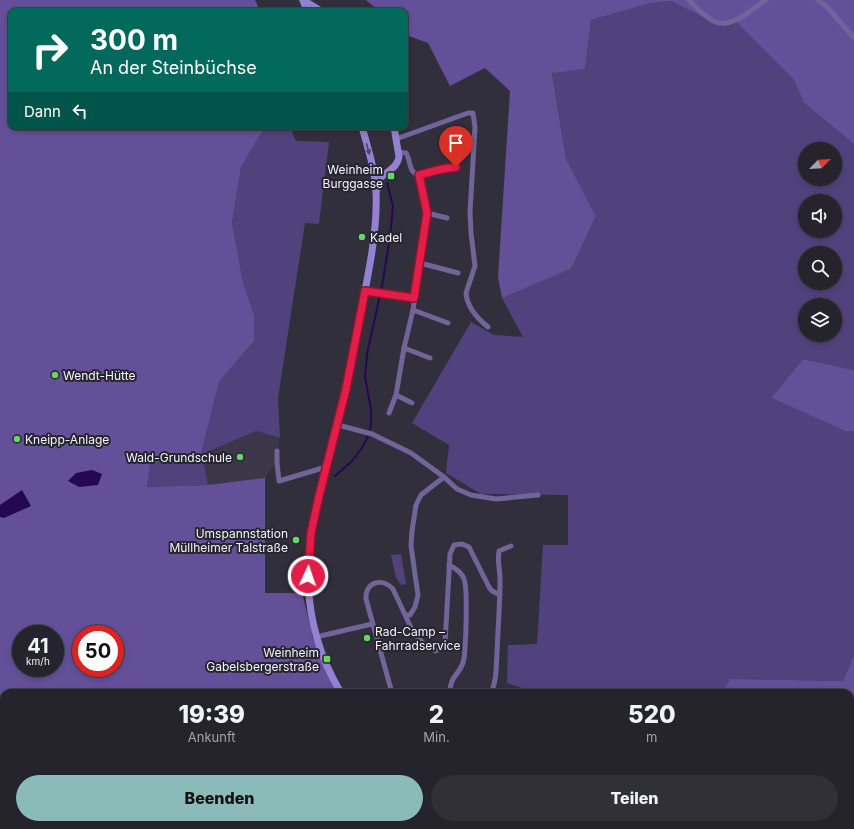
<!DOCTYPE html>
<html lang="de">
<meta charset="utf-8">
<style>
:root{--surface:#25232c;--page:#312f38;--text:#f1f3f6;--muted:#a3a4a9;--line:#424048;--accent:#8bbbb9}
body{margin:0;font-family:Inter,sans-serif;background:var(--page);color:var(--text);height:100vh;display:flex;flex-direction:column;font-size:15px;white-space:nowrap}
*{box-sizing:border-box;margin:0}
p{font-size:13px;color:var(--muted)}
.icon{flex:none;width:22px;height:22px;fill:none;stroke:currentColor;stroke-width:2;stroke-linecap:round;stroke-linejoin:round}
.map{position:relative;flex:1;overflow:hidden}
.side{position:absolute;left:0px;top:689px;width:854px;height:140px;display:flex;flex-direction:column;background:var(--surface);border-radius:12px 12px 0 0;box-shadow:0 2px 6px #0003,0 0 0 1px var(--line)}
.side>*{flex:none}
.guide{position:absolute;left:8px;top:8px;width:400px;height:122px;border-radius:8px;box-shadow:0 2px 6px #0003,0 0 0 1px var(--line);background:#00695c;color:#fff;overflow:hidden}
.needle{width:26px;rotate:65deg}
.controls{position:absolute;left:798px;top:142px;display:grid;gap:8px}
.controls a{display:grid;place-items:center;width:44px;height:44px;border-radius:50%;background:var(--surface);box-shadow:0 2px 6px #0003,0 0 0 1px var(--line);font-size:20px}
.speed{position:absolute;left:12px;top:625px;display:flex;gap:8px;font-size:20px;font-weight:700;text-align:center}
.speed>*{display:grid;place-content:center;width:52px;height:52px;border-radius:50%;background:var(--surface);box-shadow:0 2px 6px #0003,0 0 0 1px var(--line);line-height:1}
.speed small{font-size:10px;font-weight:400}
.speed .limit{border:6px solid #d22;background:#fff;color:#111}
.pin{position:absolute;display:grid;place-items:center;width:34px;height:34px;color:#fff;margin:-41px -17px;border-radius:50% 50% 50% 0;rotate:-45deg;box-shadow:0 0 4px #0007}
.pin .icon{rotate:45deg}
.me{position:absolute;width:44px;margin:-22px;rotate:3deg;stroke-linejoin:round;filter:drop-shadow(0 0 3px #0008)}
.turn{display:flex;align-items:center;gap:14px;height:84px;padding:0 16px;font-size:18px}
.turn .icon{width:52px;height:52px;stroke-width:2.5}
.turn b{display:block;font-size:28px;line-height:34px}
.then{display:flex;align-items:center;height:38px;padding:0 16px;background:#0003;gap:8px;font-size:15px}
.eta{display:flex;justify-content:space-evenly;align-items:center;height:68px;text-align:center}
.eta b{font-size:24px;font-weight:800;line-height:28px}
.primary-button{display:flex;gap:8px;margin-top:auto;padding:8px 16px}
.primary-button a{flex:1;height:46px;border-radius:24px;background:var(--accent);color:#111;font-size:16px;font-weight:800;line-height:46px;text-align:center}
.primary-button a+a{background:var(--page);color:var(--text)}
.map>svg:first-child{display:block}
.built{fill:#3b3749}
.green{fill:#51427d;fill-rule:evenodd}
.forest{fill:#635099;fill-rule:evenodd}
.water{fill:#250950}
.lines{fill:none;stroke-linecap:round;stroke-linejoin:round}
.stream{stroke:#250950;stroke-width:2}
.street{stroke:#706598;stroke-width:5}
.secondary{stroke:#9481d2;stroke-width:7}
.oneway{fill:#4d4569}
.route-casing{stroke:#92132f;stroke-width:10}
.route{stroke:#e11d48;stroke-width:7}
.poi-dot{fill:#66d466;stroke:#272530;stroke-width:1.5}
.labels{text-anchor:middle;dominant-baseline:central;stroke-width:4;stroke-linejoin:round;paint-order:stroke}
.poi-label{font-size:12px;fill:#f5f3fb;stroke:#272530;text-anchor:end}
</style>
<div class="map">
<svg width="854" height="829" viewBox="0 0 854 829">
<rect width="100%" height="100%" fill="#312f3b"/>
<path class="built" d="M256,431L280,438L277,461L265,478L208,485L201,454Z"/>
<g class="green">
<path d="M673,1L712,22H736L794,80L804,103L854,144V370L803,359L771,398L845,431H854V655L843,681L730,679L722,693H534V692L507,683L508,645L537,644L543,545H568V495L481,494L446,473L449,445L412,423L471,322L494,335L523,337L502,298L571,269L596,216L566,159L552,72L585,69L591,20L651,3ZM805,149H835V179H805ZM805,201H835V231H805ZM805,253H835V283H805ZM805,305H835V335H805Z"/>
<path d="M265,127H290L296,141L329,142L319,224L305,223L278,398L280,438L256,431L202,454L208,485L147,487L149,463L201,454L219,382L254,341V315L243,282L232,223L241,167Z"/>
<path d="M401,554L406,584L401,585L396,578L391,555Z"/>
</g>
<g class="forest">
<path d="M0,0H255L260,11H11V127H265L241,167L232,223L243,282L254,315V341L219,382L201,454L150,463L147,487L208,485L265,478V593H302L313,638L339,693H4V825H389L367,829H0ZM21,634H55V668H21ZM81,634H115V668H81Z"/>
<path d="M366,0H854V144L804,103L794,80L736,22H712L672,1L651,3L591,20L585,69L552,73L566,159L596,216L571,269L502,298L498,277L510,91L485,68L450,86L428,43L409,36L405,33V11H379Z"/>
<path d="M803,359L854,370V431H845L771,398Z"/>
<path d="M854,655V829H467L466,825H850V693H722L730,679L843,681Z"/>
</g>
<g class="water">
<path d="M92,470L102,474L98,485L79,487L68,481L76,473Z"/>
<path d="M22,490L31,506L4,518L0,517V505Z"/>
</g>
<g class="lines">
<path class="stream" d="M335,476L352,461L362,448L368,436L371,425V409L365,377L367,354L382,286L390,237L393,206L387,183"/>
<g class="street">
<path d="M689,0C696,7 706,19 716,22C733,29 752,8 766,0"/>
<path d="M818,0L828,8L854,38"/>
<path d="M396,139L468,113H473L475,127L470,212L471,233L475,266L466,293C467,307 478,319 488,327"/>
<path d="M419,175L442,169L457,167"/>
<path d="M427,213L447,218"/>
<path d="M420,263L458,273"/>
<path d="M365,291L414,298"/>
<path d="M413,310L448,323"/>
<path d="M404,348L430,358"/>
<path d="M396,395L412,403"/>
<path d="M389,413L396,395L404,348L413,310L427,213L419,175C408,173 411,160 406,153L398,152"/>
<path d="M338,425L372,434L411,453L444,477L457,489L471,495L496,499L538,495"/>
<path d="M277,451V463L279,481L326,467"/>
<path d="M449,565C455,568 462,572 464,579C468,588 466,653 463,663C458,676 450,676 450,693"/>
<path d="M406,615H410L415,607L418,595L411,546L412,531L416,505L421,495L444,477"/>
<path d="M316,637L372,624"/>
<path d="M392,693L366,599C365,582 382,577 393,589L413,632L423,643L435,651L441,649L445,644L450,554L454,545L462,544L469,547L489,587L492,591L500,595"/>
<path d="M491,693C497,680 496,667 497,653C498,628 500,604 500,579C500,569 497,561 499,551L511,546"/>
<path d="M437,825L439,829"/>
<path d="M406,829L408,825"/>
</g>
<g class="secondary">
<path d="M303,0L321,11"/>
<path d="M303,0L307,11"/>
<path d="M377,189C377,186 378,182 380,179C386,171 397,169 399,157L394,127"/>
<path d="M341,693C331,676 322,657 317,638C307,605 306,566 311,533C317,496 329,460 338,424C346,392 352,359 358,326C366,285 378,234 376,192C375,170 368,148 362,127"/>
<path d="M423,825L426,829"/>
</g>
</g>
<defs><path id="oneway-solid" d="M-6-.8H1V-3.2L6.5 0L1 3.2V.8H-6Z"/></defs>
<use class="oneway" href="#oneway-solid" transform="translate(368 149) rotate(74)"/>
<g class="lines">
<defs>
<path id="route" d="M308,576L311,533L319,496L346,389L365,291L414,298L427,213L419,175L442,169L456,167"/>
</defs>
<use href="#route" class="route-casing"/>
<use href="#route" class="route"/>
</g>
<g class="poi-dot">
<rect x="387" y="172" width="8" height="8" rx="2"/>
<circle cx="362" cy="237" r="4"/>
<circle cx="55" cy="375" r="4"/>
<circle cx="17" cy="439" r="4"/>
<circle cx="240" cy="457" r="4"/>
<circle cx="296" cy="540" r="4"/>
<circle cx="367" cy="638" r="4"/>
<rect x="323" y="655" width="8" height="8" rx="2"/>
</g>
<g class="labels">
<g class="poi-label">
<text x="383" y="169">Weinheim<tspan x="383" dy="14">Burggasse</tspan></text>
<text x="370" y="237" text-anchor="start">Kadel</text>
<text x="63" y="375" text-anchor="start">Wendt-Hütte</text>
<text x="25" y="439" text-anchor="start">Kneipp-Anlage</text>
<text x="232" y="457">Wald-Grundschule</text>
<text x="288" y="533">Umspannstation<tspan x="288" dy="14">Müllheimer Talstraße</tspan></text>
<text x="375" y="631" text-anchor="start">Rad-Camp –<tspan x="375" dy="14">Fahrradservice</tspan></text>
<text x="319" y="652">Weinheim<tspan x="319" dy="14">Gabelsbergerstraße</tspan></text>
</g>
</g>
</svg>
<div class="controls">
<a><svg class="needle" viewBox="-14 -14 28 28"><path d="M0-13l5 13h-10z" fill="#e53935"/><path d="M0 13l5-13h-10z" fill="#a3a4a9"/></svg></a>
<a><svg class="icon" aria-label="sound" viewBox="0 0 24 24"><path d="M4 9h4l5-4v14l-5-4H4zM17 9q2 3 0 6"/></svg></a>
<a><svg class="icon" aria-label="search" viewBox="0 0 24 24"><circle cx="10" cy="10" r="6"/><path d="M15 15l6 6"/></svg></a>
<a><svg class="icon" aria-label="layers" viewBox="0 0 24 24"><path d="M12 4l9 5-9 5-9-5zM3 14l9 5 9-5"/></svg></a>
</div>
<div class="speed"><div>41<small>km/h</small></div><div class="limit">50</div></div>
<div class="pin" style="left:456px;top:167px;background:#d93025"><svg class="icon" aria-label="arrive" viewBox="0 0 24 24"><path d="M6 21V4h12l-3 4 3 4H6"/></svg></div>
<svg class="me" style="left:308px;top:576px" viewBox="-20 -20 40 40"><circle r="17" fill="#e11d48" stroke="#fff" stroke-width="3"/><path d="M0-11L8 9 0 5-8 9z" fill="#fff"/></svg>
<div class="guide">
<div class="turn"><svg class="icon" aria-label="right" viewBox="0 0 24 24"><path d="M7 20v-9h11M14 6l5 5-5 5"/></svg><div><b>300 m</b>An der Steinbüchse</div></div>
<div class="then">Dann<svg class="icon" aria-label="left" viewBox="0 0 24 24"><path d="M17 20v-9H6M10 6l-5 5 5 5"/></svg></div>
</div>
<section class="side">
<div class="eta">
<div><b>19:39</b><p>Ankunft</p></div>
<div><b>2</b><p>Min.</p></div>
<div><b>520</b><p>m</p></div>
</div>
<div class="primary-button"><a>Beenden</a><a>Teilen</a></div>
</section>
</div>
